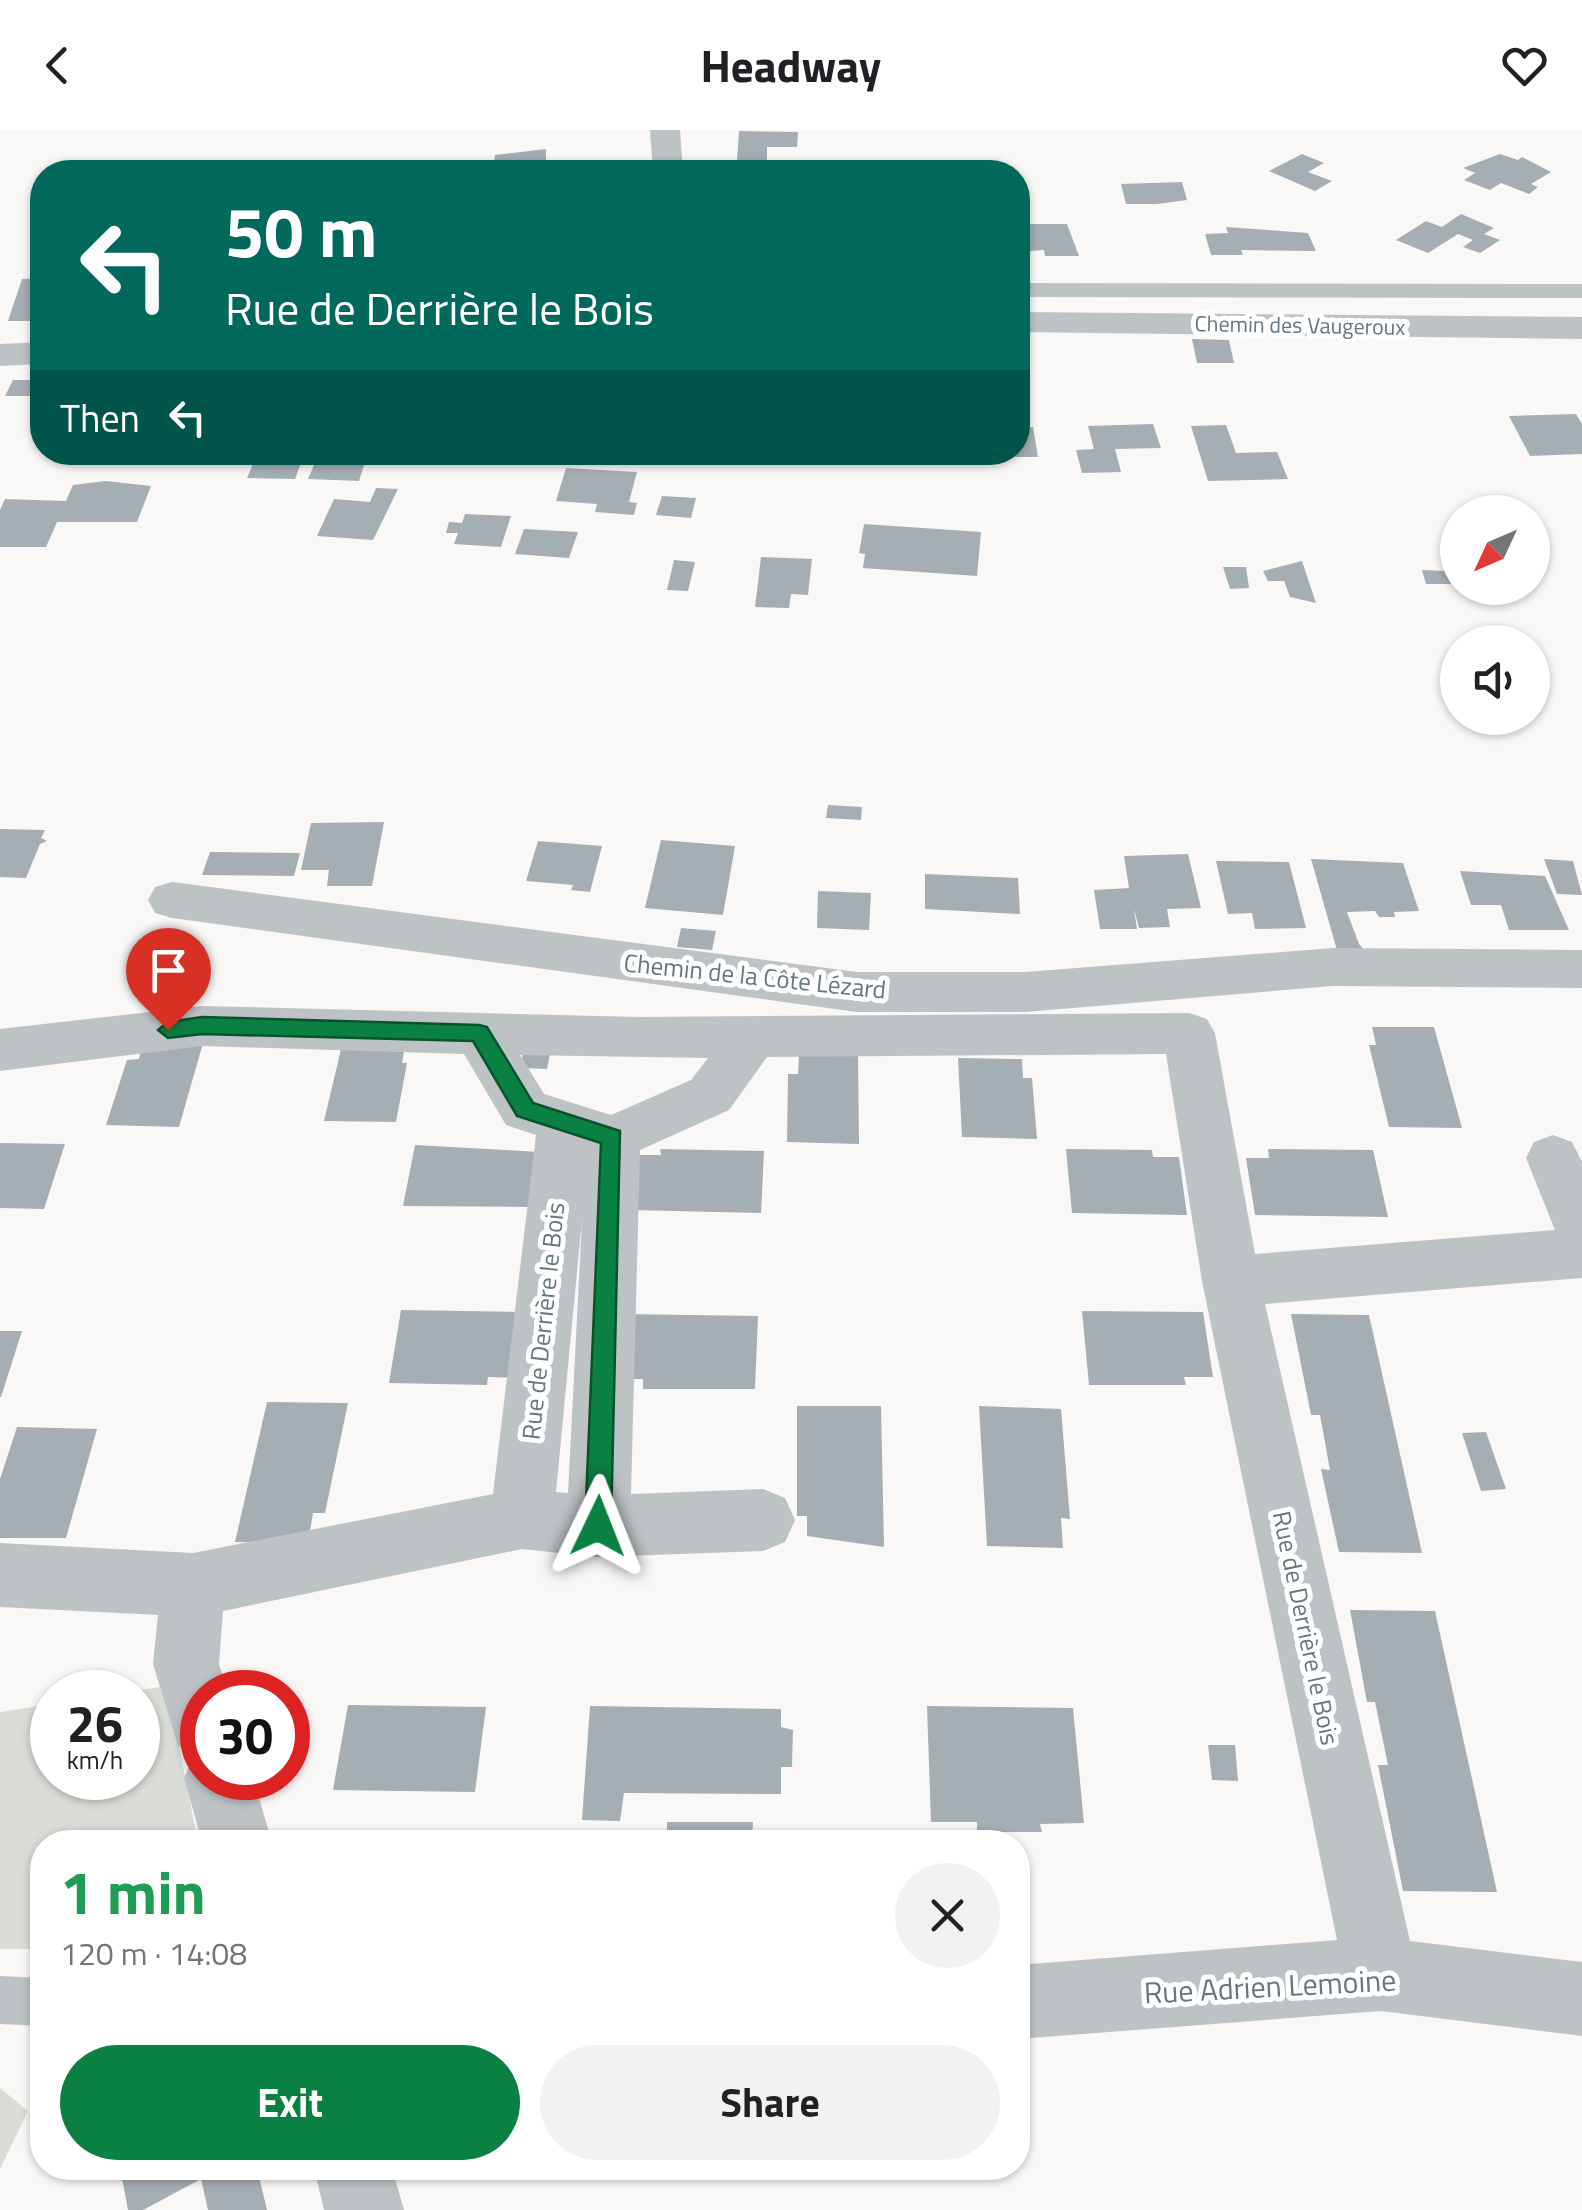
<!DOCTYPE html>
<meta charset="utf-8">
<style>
:root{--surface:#fff;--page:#f2f2f2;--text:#202124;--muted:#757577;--accent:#0b8043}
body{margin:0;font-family:"Titillium Web",sans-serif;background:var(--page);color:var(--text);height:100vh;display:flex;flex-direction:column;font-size:38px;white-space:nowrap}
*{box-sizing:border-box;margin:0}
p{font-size:32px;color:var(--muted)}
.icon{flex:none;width:55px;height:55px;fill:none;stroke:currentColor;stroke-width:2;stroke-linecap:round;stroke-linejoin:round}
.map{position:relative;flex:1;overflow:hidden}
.drawer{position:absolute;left:30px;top:1700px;width:1000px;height:350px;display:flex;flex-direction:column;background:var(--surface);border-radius:40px;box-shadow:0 2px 8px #0004}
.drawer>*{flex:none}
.hud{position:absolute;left:30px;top:30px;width:1000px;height:305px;border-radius:40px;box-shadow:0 2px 8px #0004;background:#00695c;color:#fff;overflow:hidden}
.needle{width:65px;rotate:226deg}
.fabs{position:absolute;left:1440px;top:365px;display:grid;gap:20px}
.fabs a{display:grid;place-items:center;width:110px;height:110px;border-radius:50%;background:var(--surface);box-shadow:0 2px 8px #0004;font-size:50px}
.speed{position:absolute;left:30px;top:1540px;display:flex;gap:20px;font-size:50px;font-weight:700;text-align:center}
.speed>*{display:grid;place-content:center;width:130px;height:130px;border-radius:50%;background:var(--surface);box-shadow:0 2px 8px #0004;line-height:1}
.speed small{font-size:25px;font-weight:400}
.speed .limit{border:15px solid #d22;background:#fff;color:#111}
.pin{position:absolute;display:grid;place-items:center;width:85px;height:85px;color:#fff;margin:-102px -42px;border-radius:50% 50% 50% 0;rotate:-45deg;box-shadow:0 0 10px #0007}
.pin .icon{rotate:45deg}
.me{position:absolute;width:110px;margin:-55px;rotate:2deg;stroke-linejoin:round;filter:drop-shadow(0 0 8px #0008)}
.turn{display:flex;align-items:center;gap:35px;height:210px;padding:0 30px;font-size:45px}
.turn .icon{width:130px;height:130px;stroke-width:2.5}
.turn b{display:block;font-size:70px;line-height:85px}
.then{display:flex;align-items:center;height:95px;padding:0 30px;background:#0003;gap:20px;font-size:38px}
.round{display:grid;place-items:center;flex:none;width:105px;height:105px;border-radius:52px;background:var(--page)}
.head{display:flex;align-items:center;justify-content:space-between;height:170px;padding:0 30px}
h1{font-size:60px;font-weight:700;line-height:75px;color:#1e9e55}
.button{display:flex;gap:20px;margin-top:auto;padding:20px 30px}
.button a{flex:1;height:115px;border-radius:60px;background:var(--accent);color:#fff;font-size:40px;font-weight:700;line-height:115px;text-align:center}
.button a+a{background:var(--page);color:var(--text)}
header{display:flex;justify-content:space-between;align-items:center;height:130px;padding:0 30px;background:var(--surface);font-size:45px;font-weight:700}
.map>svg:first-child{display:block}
.green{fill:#d9ddd6}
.building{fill:#a5afb3}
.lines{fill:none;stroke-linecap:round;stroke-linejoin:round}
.lane{fill:#bdc3c5;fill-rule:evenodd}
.street{fill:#bdc3c5;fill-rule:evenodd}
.route{fill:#0b8043;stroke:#07532c;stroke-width:2.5}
.labels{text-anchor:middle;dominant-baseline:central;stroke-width:10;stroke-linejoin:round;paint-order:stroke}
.far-street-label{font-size:22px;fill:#66777f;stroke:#fff}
.street-label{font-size:25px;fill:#66777f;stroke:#fff}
.near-street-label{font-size:30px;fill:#66777f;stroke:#fff}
</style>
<header><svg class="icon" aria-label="back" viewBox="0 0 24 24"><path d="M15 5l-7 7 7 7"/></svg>Headway<svg class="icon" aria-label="heart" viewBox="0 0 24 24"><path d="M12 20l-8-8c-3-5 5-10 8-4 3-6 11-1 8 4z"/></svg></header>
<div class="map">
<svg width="1582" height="2080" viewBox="0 0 1582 2080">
<rect width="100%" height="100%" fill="#f9f8f6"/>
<g class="green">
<path d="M167,1556L198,1712H42V1819H0V1582L52,1574V1648H138V1562H127Z"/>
<path d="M0,1958L28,1981L0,2039Z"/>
</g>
<g class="building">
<path d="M739,1L798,2L797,17H767V30H786V42H750L751,30H737Z"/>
<path d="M546,19V35L554,34L555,42H493L495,25Z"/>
<path d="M1302,24L1324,33L1308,42L1332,51L1315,61L1269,41Z"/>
<path d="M1500,24L1518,30L1522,27L1551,42L1531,54L1538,57L1529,64L1501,53L1490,60L1464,50L1475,43L1463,38Z"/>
<path d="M1182,52L1187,70L1157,74H1126L1121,54Z"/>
<path d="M1461,84L1494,98L1484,104L1500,110L1480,123L1463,117L1473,110L1458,104L1428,123L1396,110L1426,91L1442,97Z"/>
<path d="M1028,94H1067L1079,126H1045L1044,120L1018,122V102H1028Z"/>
<path d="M1226,97L1308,103L1316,121L1241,120L1243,125H1211L1205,104L1228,103Z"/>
<path d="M42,148V191H8L22,149Z"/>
<path d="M1192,209L1229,210L1234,233H1197Z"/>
<path d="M13,250H42L40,266H5Z"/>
<path d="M1576,284L1582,294V324L1530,326L1509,286Z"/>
<path d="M1153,294L1161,318L1115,319L1121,342L1082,343L1076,320L1094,319L1088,296Z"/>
<path d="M1226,295L1236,323L1277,322L1288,349L1208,351L1191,296Z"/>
<path d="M1018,297H1033L1038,327H970L969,322H1018Z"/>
<path d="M258,322H305L295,349L247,348Z"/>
<path d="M880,322H950V327L881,328Z"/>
<path d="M317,328L356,329L364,335L359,351L308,349Z"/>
<path d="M566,338L637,342L629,372L637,373L634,385L595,382L597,374L556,371Z"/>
<path d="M106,351L151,356L137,392H57L46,417H0V380L5,369L66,371L73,355Z"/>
<path d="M376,358L398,359L373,410L317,406L334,369L370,372Z"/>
<path d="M662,366L696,368L691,388L656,385Z"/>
<path d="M465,384L511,386L501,417L454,414L458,403H446L449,392L462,393Z"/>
<path d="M864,394L981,402L977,446L863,438L865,424L859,423Z"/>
<path d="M524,399L578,402L569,428L515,424Z"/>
<path d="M761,427L812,429L808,465L791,464L789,478L755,477Z"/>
<path d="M674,430L695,432L688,461L667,460Z"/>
<path d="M1302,431L1316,473L1290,467L1284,451H1268L1263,441Z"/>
<path d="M1223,437H1246L1249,458L1230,459Z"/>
<path d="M1422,440L1446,441L1451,454H1426Z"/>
<path d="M828,675L862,677L861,690L826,688Z"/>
<path d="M384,692L372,756H327L329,740H301L311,693Z"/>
<path d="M0,699L45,700L41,708L47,711L40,714L26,748L0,747Z"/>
<path d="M661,710L735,716L723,785L645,778Z"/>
<path d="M538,711L602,716L590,762L571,760L573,755L526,751Z"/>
<path d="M210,722L300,723L294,746L202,745Z"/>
<path d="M1188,724L1201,778L1167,779L1170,797L1139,798L1134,779L1137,799H1100L1094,760L1129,758L1124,726Z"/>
<path d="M1311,729L1403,733L1419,781L1394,782L1395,787H1379L1375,781L1347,782L1359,814L1373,830L1340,831Z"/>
<path d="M1544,729L1573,731L1582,765L1557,764Z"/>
<path d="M1216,731L1289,732L1306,798L1255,799L1252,783L1228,784Z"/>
<path d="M1460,741L1545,746L1569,800H1509L1501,775H1471Z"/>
<path d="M925,744L1018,748L1020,784L925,779Z"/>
<path d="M818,761L871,763L869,800L817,798Z"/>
<path d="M681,798L716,801L712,820L677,817Z"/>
<path d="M1372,897H1434L1462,998L1389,997L1369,915H1376Z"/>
<path d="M143,912L203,913L179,997L106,995L127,930L139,929Z"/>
<path d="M342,915L405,916L402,933H407L396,992L324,991Z"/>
<path d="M523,923L550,924L547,939L521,938Z"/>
<path d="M799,924L858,925L859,1014L787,1012L788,944H798Z"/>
<path d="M958,928L1022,929L1023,948H1032L1037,1009L962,1007Z"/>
<path d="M0,1013L65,1014L44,1079L0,1078Z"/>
<path d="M415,1015L541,1022L533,1077L403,1076Z"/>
<path d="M660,1019L764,1021L761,1083L630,1080L635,1025H661Z"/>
<path d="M1066,1019L1152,1020L1153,1027H1179L1187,1085L1072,1083Z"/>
<path d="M1268,1019L1373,1020L1388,1087L1255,1085L1246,1028H1269Z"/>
<path d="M401,1180L522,1182L514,1248L488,1247L487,1255L389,1253Z"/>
<path d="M1082,1181L1203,1182L1213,1247H1184L1186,1255H1089Z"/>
<path d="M622,1184L758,1186L755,1259H643V1249H616Z"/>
<path d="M1291,1184L1369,1185L1422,1423L1339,1422L1321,1339L1330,1340L1320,1285H1311Z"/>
<path d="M0,1201H22L1,1267H0Z"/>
<path d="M267,1272L348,1273L325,1383H313L308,1413L235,1412Z"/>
<path d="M797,1276H881L884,1417L807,1406V1386H797Z"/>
<path d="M979,1276L1061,1279L1070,1389L1061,1388L1063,1418L987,1416Z"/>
<path d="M17,1297L97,1299L66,1408H0V1349Z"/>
<path d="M1486,1302L1506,1359L1481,1361L1462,1303Z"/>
<path d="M1350,1480L1435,1481L1497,1762L1403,1761L1378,1635H1388L1375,1572H1367Z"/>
<path d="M348,1575L486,1577L475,1662L333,1660Z"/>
<path d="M590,1576L781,1579V1597L793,1600L792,1637H781V1664L624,1663L620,1691L582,1690Z"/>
<path d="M927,1576L1073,1578L1084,1693L1040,1694L1042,1702H977V1692H931Z"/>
<path d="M1208,1615H1235L1238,1651L1212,1650Z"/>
<path d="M667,1692H753L752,1712H667Z"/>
<path d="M120,2038H257L267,2080H208L201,2049L143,2080H128Z"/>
</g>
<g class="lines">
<g class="lane">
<path d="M1018,153L1582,154V168L1018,167Z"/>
<path d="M0,1846L42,1848V1896L0,1894Z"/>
</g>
<g class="street">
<path d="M650,0H680L683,42H653Z"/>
<path d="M1018,182L1582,187V209L1018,202Z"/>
<path d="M42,212V234L0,236V214Z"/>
<path d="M172,752L857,842H1025L1333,818L1582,820V858L1333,856L1025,882H857L172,788L155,783L148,770L155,757Z"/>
<path d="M202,876L638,887L1189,883L1207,889L1215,903L1255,1124L1555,1100L1526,1028L1534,1012L1553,1005L1572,1012L1582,1032V1148L1265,1174L1410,1811L1582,1832V1906L1381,1881L1018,1909V1835L1337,1810L1202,1151L1166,924L767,927L729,980L640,1020L631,1364L763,1359L785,1368L795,1390L785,1412L763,1421L598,1427L522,1419L223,1481L219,1534L228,1562H202V1648H253L272,1712H202L184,1648L195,1623L178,1616L153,1534L158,1485L0,1477V1413L193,1423L493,1364L536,1005L506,995L464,924L202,916L0,941V899ZM520,925L708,928L691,950L611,985L544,964ZM582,1090L568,1363L556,1362Z"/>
<path d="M314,2038H392L404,2080H324Z"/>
</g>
</g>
<path class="route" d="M202,887L479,895L487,897L533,973L620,1001L611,1396L608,1405L598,1408L589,1405L585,1396L601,1013L517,986L473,911L202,904L168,908L158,900L168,892Z"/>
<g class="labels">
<g class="far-street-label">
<text transform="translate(1300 195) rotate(1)">Chemin des Vaugeroux</text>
</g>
<g class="street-label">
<text transform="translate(755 846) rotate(6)">Chemin de la Côte Lézard</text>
<text transform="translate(543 1191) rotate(-84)">Rue de Derrière le Bois</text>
<text transform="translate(1306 1498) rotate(78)">Rue de Derrière le Bois</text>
</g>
<g class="near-street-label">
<text transform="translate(1270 1856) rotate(-3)">Rue Adrien Lemoine</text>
</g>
</g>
</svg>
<div class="fabs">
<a><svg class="needle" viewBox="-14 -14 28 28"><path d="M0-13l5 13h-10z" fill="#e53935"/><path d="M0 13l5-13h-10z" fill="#757577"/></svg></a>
<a><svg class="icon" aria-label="sound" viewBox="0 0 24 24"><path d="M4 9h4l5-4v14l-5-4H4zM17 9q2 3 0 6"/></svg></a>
</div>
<div class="speed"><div>26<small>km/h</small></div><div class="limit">30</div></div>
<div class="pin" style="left:168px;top:900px;background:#d93025"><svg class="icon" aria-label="arrive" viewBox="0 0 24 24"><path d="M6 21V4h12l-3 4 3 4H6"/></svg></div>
<svg class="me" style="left:598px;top:1396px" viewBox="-20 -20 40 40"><path d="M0-17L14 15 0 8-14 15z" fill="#0b8043" stroke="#fff" stroke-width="4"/></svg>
<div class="hud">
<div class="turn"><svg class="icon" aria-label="left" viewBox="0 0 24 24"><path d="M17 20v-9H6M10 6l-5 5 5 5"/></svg><div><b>50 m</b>Rue de Derrière le Bois</div></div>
<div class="then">Then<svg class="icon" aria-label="left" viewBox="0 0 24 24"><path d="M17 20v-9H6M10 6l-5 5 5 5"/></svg></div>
</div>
<section class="drawer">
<div class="head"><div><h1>1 min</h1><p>120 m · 14:08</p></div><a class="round"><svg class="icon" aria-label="close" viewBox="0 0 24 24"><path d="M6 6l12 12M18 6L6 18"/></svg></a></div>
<div class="button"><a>Exit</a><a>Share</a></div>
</section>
</div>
